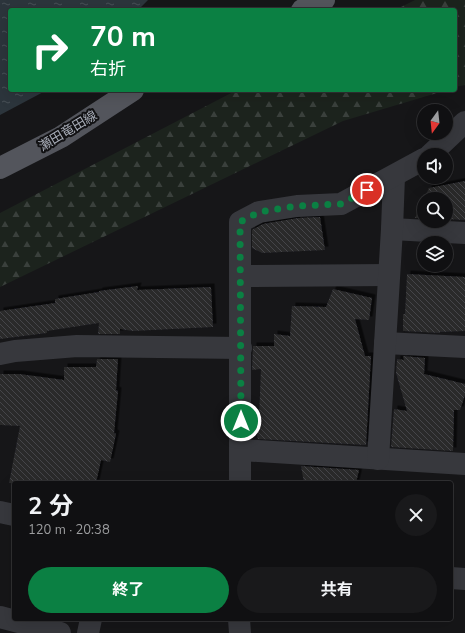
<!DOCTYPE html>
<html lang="ja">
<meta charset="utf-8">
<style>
:root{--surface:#101012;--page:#19191b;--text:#f1f3f6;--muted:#9c9d9f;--line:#303032;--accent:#0b8043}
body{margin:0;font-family:"Nunito Sans","Noto Sans JP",sans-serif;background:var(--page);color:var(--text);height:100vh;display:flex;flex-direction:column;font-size:15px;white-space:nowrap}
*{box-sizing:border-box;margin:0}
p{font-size:13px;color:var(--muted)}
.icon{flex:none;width:22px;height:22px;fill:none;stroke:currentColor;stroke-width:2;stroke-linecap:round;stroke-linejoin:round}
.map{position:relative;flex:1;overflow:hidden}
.side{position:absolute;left:12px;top:481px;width:441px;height:140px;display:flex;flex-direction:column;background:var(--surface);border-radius:4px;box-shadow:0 4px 16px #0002,0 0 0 1px var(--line)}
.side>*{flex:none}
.guide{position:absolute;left:8px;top:8px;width:449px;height:84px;border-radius:4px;box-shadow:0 4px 16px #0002,0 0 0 1px var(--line);background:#0b8043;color:#fff;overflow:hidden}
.needle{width:26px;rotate:195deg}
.controls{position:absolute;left:417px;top:104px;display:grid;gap:8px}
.controls a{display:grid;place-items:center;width:36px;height:36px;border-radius:50%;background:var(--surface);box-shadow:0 4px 16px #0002,0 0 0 1px var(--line);font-size:20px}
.pin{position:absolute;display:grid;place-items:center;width:34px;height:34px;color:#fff;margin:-17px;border:2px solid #fff;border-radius:50%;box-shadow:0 1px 4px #0007}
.me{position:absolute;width:44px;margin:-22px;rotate:0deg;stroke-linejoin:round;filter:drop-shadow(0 0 3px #0008)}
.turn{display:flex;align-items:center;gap:14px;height:84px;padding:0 16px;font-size:18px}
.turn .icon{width:52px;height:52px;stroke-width:2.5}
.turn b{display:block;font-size:28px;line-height:34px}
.round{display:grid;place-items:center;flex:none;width:42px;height:42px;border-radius:21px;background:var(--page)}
.head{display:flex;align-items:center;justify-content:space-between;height:68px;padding:0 16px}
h1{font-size:24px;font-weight:700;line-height:30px}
.primary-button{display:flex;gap:8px;margin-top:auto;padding:8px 16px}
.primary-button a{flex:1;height:46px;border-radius:24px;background:var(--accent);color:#fff;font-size:16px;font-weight:700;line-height:46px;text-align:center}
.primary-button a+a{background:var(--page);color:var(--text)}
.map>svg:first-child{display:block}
.forest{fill:url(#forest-firs)}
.water{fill:url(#water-ripples)}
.building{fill:url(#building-back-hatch);filter:url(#shadow)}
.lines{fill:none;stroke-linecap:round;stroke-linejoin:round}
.minor{stroke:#37383d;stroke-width:22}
.major{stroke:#53555c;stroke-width:22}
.route{stroke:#0b8043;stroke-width:7;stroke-dasharray:0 12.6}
.labels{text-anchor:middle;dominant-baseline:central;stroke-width:4;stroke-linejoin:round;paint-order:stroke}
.street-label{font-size:13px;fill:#a8adb8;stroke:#111113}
</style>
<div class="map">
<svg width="465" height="633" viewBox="0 0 465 633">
<defs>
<pattern id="forest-firs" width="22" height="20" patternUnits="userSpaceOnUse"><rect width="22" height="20" fill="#1c231d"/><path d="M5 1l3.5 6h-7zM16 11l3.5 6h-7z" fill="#3a403c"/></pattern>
<pattern id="water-ripples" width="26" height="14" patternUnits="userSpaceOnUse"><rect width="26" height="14" fill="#2c353c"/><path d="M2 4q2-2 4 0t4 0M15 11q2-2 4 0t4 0" fill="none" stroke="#485056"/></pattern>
<pattern id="building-back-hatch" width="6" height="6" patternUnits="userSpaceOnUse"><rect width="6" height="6" fill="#29292c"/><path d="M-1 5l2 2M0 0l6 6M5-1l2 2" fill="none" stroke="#454548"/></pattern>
<filter id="shadow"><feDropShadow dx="3.5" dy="-3.5" stdDeviation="0" flood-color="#0009"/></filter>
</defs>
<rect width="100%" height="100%" fill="#161618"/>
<g class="forest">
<path d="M415,0H465V85L455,87V10H395Z"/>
<path d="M237,90H447L343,121L0,287V213Z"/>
</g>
<path class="water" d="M0,0H148L138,10H10V90H47L0,115Z"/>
<g class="building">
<path d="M465,181V220L446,219V199H424L429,188Z"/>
<path d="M424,199V218H415Z"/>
<path d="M320,217L325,250L262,253L252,248V230L263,224L298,218Z"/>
<path d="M407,274L465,277V331L440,332V333L403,331V314H405Z"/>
<path d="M138,286L137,290L211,287L213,327L133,331L120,329V334H98L99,323L47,331V333L0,339V311L55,303V299L99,292V291Z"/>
<path d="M333,289L372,298L369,320L355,319L365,356H371L366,445L258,439L253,418H259L261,369L252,370L253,346H274V334L290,336L292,306L326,307Z"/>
<path d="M403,356L425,358L424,374L465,384V395L460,410H454L453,451L391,447L394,409L407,411L396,373L397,359L404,360Z"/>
<path d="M97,359H118L116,390L118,391L114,433L116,434L110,462L101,460L96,483H9L20,426L0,425V374H19L64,380V367H96Z"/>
<path d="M301,466L359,470L356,483H304Z"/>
</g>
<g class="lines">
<g class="minor">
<path d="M430,155L465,122"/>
<path d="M392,229L465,233"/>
<path d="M240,276L389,275"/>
<path d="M385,343L465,347"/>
<path d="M0,354L15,351L77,346L241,348"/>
<path d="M241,450L465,464"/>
<path d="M378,459L392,229L394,176"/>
<path d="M240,483V222L259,212L297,206L341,204L424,159"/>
<path d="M0,512L14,515"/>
<path d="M451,578L465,579"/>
<path d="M0,617L60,633"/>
<path d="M239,619L240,633"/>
<path d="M88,633L91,619"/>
</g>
<g class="major">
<path d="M302,10L324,0"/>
<path d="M0,168L61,137L133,90"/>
</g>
</g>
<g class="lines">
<path class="route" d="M241,421L240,222L259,212L297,206L341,204L367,190"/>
</g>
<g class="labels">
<g class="street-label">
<text transform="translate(68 131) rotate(-31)">瀬田竜田線</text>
</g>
</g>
</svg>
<div class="controls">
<a><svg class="needle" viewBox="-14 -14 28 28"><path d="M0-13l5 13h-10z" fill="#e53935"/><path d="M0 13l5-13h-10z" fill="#9c9d9f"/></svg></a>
<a><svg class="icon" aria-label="sound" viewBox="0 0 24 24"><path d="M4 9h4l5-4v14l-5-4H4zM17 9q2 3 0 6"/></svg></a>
<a><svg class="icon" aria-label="search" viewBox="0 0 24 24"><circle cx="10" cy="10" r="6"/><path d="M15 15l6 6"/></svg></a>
<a><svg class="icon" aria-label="layers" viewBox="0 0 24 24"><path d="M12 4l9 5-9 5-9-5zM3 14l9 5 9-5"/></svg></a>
</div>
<div class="pin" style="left:367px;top:190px;background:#d93025"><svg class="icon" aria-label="arrive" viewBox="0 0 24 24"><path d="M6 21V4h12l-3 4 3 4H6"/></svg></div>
<svg class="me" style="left:241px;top:421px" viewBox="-20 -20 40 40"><circle r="17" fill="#0b8043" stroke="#fff" stroke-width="3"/><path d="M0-11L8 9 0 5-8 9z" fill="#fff"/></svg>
<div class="guide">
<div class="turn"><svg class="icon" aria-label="right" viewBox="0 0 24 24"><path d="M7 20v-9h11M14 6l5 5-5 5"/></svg><div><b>70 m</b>右折</div></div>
</div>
<section class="side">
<div class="head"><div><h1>2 分</h1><p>120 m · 20:38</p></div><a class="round"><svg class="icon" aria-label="close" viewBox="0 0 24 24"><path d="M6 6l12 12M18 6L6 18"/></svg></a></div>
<div class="primary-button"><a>終了</a><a>共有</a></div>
</section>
</div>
